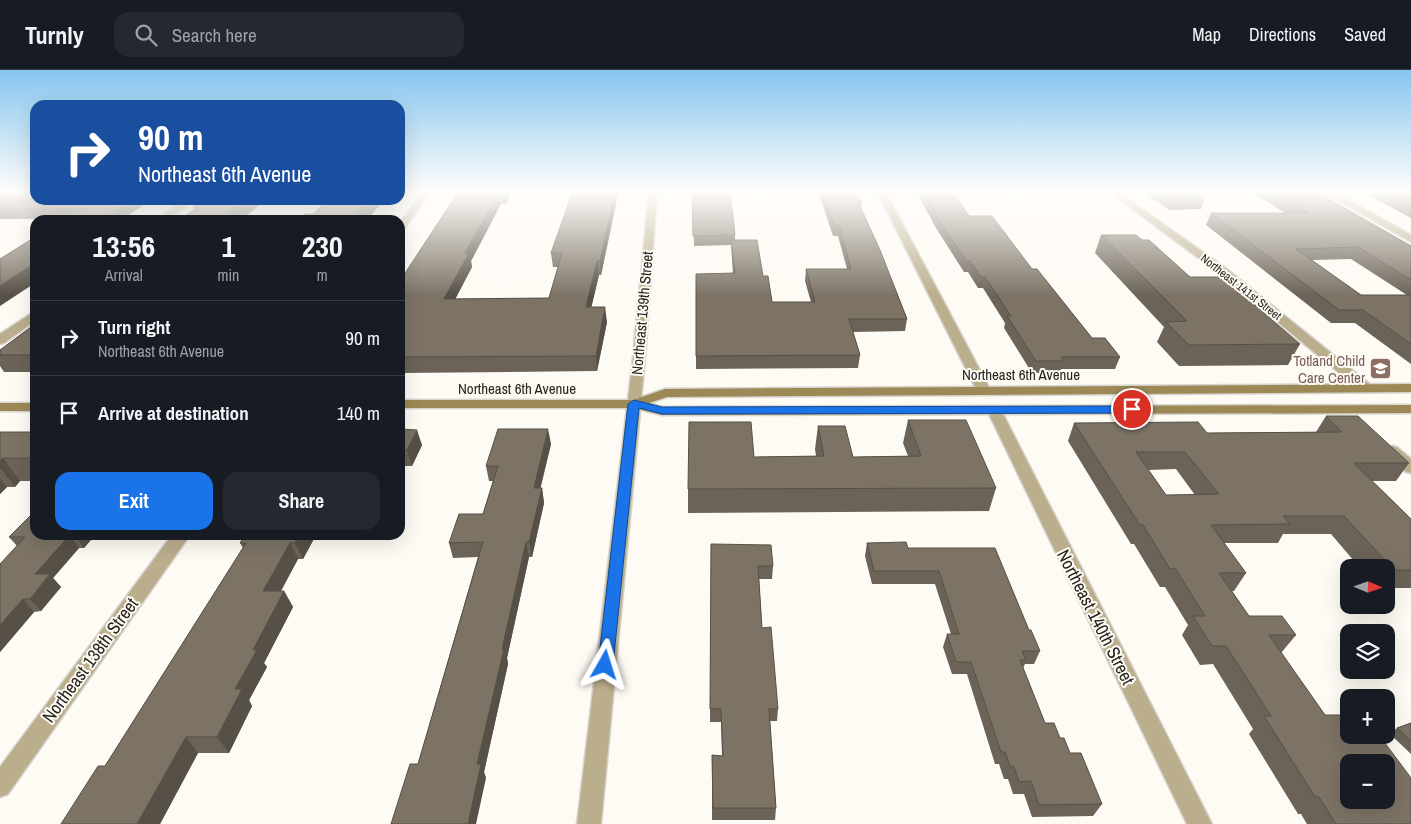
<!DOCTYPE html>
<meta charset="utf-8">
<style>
:root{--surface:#171b24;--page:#242831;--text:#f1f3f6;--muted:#9ea1a6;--line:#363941;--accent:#1a73e8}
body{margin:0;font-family:"Archivo Narrow",sans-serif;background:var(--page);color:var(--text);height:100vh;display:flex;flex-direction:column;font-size:19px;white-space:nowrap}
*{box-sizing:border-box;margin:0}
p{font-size:16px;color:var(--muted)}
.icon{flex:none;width:28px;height:28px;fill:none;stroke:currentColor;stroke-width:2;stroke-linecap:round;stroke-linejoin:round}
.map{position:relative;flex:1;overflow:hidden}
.drawer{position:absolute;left:30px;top:145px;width:375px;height:325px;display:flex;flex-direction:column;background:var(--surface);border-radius:15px;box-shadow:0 5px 20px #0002}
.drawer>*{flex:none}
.guide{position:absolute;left:30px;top:30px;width:375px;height:105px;border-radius:15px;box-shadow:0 5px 20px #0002;background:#1a4fa0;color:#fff;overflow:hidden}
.needle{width:32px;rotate:92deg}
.tools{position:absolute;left:1340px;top:489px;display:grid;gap:10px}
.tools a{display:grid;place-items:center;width:55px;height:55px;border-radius:10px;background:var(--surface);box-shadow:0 5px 20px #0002;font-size:25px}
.pin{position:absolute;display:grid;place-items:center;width:42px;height:42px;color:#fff;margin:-21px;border:2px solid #fff;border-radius:50%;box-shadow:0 1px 5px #0007}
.me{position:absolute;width:55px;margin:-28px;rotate:6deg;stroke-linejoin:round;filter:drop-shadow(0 0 4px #0008)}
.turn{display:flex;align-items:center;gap:18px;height:105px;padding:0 25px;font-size:22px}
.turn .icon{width:65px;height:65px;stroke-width:2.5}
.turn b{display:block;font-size:35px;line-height:42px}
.eta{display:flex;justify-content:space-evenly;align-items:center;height:85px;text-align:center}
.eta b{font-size:30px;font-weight:700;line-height:35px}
.action{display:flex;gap:10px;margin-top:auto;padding:10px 25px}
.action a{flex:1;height:58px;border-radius:15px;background:var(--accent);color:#fff;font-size:20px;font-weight:700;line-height:58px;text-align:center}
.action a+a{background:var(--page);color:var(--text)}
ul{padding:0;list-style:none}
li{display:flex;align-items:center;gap:15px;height:75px;padding:0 25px;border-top:1px solid var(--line)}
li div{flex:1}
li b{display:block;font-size:19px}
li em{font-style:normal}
header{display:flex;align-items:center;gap:30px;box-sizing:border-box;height:70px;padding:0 25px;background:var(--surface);border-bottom:1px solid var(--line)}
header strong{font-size:24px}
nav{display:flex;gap:28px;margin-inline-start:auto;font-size:18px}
.search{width:350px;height:45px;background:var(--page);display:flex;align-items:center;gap:12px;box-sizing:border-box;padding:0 18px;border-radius:15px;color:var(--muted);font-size:19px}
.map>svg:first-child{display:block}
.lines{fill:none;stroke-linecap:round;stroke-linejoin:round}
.minor-casing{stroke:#d7d3ce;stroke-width:3}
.tertiary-casing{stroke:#d7d3ce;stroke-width:3}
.secondary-casing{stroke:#d7d3ce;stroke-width:3}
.minor{fill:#bbae8d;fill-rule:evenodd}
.tertiary{fill:#bbae8d;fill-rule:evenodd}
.secondary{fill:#9c8956;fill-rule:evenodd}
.wall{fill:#6b6357;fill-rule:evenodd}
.shaded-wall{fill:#575047}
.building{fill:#7c7365;stroke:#575047;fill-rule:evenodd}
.route{fill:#1a73e8;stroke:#114b97}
.labels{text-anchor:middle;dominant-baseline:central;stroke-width:4;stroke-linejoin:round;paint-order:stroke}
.far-street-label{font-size:12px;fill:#28241f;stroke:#fefaf4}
.street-label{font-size:15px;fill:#28241f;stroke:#fefaf4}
.education-label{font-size:15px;fill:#785e54;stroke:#fefaf4;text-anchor:end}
.near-street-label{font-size:18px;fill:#28241f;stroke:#fefaf4}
</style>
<header>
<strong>Turnly</strong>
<div class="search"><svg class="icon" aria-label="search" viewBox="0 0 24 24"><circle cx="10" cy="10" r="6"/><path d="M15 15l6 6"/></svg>Search here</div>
<nav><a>Map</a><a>Directions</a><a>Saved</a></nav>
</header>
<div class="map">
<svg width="1411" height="754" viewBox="0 0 1411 754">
<rect width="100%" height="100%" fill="#fefaf4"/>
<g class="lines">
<defs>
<g id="minor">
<path d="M423,121H431L403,161L400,162V152Z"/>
<path d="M649,121H657L645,288L601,754H577L633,288Z"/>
<path d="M877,121H885L991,321L989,324H979L977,321Z"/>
<path d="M1108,121H1117L1228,200L1372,316L1374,319L1372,322H1362L1220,204Z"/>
<path d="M1322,121H1332L1411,165V172Z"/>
<path d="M182,130H193L168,150H157Z"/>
<path d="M35,241V251L4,273L0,274V264Z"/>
<path d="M994,336L999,337L1001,340L1212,754H1187L987,340L989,337Z"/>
<path d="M172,465H190L8,724L0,727V697Z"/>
</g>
<path id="tertiary" d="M1393,376L1398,378L1411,389V403L1406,402L1385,381L1388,378Z"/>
<g id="secondary">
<path d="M1411,314V322L667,327L649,333L662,337L1411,335V343L662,345L634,338H400V330H633L665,319Z"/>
<rect x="0" y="333" width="35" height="8"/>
</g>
</defs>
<use href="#minor" class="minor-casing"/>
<use href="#tertiary" class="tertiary-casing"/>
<use href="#secondary" class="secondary-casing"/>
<use href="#minor" class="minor"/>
<use href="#tertiary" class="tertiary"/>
<use href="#secondary" class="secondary"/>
</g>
<g class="wall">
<path d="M0,121L151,130L121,150H65L67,149H0Z"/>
<path d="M459,121H512L506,134H501L471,191L472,197L455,229L549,228L558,197H553L551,183L617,129L601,205H599L591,237L607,252L597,301L400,303V211Z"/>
<path d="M692,121H734V124H730L735,165V170L763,206L772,232H811L805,211L806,199H847L838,166H833L818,121H856L862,134L861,139L907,249L905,261L853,262L860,285L858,298L696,299V204H733L731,175L694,176Z"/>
<path d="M916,121H952L969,146L1032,199L1092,268L1120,287L1115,299H1061L1060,303H1032L1004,258L1005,253L983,218H978L968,202H964L936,158Z"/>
<path d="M1142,121H1193L1205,129L1201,139L1169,140Z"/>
<path d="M1250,121H1315L1411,177V294L1355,253H1331L1206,155L1211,143H1285ZM1351,189L1407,225H1361L1312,190Z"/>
<path d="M1361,121H1411V148Z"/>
<path d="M1101,165L1142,170L1190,207L1300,274L1288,295L1179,296L1157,272L1164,257L1095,183Z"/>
<path d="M35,254V302H4L0,296V280Z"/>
<path d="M1326,346L1409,393L1396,411H1372L1411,449V518H1386V498H1360L1331,464H1283L1278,473H1224L1246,503L1234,521H1232L1249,546L1296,565L1281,583L1325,645L1411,754H1307L1301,744H1298L1249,664L1253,659L1213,594L1200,595L1182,565L1188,555L1165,517H1160L1134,474H1131L1068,371L1074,353L1207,363L1316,362ZM1176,399L1195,425H1166L1148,400Z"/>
<path d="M908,350L996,418L989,441L688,443V419L754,387L816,386L815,379L818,356L853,387L908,386L903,373Z"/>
<path d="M400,359L422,375L412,396H400Z"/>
<path d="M0,362H35V411H20L15,417H7L0,424Z"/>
<path d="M551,374L540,418H542L544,433L532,487H529L507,588L508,594L484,702L486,708L418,694L478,487L453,488L449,473L483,444L493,411H489L486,396Z"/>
<path d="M35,465H95L84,478H79L53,508L61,517L41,541L34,542L0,582L17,476L9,467Z"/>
<path d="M245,465H316L303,489H298L281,521H284L293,537L264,593L267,597L249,630L252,636L229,683H198L160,754H61L105,696L243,478L240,473Z"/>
<path d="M867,473L908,478L1029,560L1040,581L1034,594H1025L1023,598L1045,653L1060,668L1102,734L1093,746L1032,747L1024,724H1013L1008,709H1004L999,694H995L967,604H952L943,577L947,564H951L935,514H872L865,486Z"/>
<path d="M711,474L773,496L772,509H759L762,558L778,639L777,651H770L776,738L775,750H712V685L722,686L721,652H710Z"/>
<path d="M1411,653V684L1390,664L1397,658Z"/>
</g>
<g class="shaded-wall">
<path d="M615,121H618L617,129L601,205L600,191Z"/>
<path d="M499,122L501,134L471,191L472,197L448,243L444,229L465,183Z"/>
<path d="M504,122V121H512L506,134Z"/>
<path d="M132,130H151L121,150H102Z"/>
<path d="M244,130H265L242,150H221Z"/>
<path d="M369,130H384L367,150H351Z"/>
<path d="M35,190V213L0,236V216Z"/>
<path d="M597,191L599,205L588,252L586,237Z"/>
<path d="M605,237L607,252L597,301L596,286Z"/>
<path d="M548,359L551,374L537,433L534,418Z"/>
<path d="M417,360L422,375L412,396L407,380Z"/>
<path d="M3,388L20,411L15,417L0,398V391Z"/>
<path d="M0,408L7,417L0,424Z"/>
<path d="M542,418L544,433L532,487L529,472Z"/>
<path d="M70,465L79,478L53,508L61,517L41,541L30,529L35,504Z"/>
<path d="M75,465H95L84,478Z"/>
<path d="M299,465H316L303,489L295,473Z"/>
<path d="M526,472L529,487L507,588L508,594L484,702L486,708L476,754H468L477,694L502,579Z"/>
<path d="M290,473L298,489L272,537L263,521Z"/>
<path d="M284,521L293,537L264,593L267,597L249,630L252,636L229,683L217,667L235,619L253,580Z"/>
<path d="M23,529L34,542L0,582V555Z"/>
<path d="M186,667L198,683L160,754H137Z"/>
</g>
<g class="building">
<path d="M0,121H35V130H132L102,150H65L82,139H0Z"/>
<path d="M459,121H504V122H499L465,183H469L444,229L549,228L562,183H551L573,121H615L600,191H597L586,237H605L596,286L400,287V211Z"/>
<path d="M692,121H730L735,165L693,166Z"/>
<path d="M822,121H856L862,134H859L880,180L907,249H849L860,285L696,286V204L735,203L731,170H757L763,206H768L772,232H815L806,199H851L839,155H834Z"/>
<path d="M923,121H952L969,146H992L1032,199H1037L1092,268H1105L1120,287H1061L1064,291H1036L1007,246H1011L985,207H981L970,191H966L938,148Z"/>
<path d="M1159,121H1193L1205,129L1173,130Z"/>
<path d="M1272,121H1315L1411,176V210L1358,177L1296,179L1361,225H1411V274L1363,240H1339L1211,143H1308Z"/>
<path d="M1383,121H1411V136Z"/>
<path d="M202,130H244L221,150H180L197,137H193Z"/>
<path d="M327,130H369L351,150H298L305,144H313Z"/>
<path d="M1101,165H1136L1142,170H1149L1190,207H1222L1300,274L1189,275L1166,252L1187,251Z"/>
<path d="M35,167V190L33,192H35V193L0,216V189Z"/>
<path d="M35,254V285H0V280Z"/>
<path d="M1326,346H1358L1409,393H1354L1411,449V500H1394L1344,446H1283L1290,454L1211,455L1246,503H1219L1249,546H1282L1296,565H1269L1325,645H1349V665H1379L1411,708V754H1336L1319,727H1315L1264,646H1271L1226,576H1212L1193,546H1205L1175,498L1170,499L1143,455H1140L1074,353L1198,352L1207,363L1342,362ZM1136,382H1185L1219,424L1166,425ZM1349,692H1386V730H1349Z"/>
<path d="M908,350H966L996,418L688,419L689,352H751L754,387L824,386L818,356H845L853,387L921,386Z"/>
<path d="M400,359L417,360L407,380H400Z"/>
<path d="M498,359H548L534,418H542L529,472H526L502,579H504L477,694H481L468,754H391L410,694H418L483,472L449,473L459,444H483L498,396H486Z"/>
<path d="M0,362H35V388H3L0,391Z"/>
<path d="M35,445V465H70L35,504H50L30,529H23L0,555V494L25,467H9L30,446Z"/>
<path d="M245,465H299L295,473H290L263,521H284L253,580H257L235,619H242L217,667H186L137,754H61L98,696H105L246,473H240Z"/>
<path d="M906,472L908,478H995L1029,560H1031L1040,581H1022L1026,590H1020L1045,653H1054L1060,668H1064L1070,683H1081L1102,734L1039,735L1031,711L1019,712L1014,697L1010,696L1005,682H1001L971,592H956L947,564H959L939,501H874L867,473Z"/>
<path d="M711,474L771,475L773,496H758L762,558L771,557L778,639H769L776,738H713L712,685L723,686L721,639H710Z"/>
<path d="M1411,653V671L1397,658Z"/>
</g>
<linearGradient id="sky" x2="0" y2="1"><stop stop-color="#86c6f0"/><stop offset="0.54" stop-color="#fffdfa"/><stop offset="1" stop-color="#fffdfa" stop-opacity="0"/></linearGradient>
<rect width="1411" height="226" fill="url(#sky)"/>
<path class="route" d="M634,330L662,337L1132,336L1138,339L1132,343L662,344L639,338L613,595L611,600L605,602L600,600L598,595L628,334Z"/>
<defs>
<symbol id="school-square" viewBox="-11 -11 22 22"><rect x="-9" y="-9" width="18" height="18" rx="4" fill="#8d6e63" stroke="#fefaf4"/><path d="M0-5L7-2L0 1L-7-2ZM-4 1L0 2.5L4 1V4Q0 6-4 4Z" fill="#fff"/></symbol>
</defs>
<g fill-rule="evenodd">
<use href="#school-square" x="1368" y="286" width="25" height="25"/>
</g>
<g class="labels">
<g class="far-street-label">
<text transform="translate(1241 217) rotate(38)">Northeast 141st Street</text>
</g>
<g class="street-label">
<text transform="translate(642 243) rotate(-85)">Northeast 139th Street</text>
<text x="1021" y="304">Northeast 6th Avenue</text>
<text x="517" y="318">Northeast 6th Avenue</text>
</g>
<g class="education-label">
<text x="1365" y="290">Totland Child<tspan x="1365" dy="17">Care Center</tspan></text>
</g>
<g class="near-street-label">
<text transform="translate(1096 547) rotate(63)">Northeast 140th Street</text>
<text transform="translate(90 590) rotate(-54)">Northeast 138th Street</text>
</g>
</g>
</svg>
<div class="tools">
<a><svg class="needle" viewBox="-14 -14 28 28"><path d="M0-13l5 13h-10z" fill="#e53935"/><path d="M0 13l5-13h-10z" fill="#9ea1a6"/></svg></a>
<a><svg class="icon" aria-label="layers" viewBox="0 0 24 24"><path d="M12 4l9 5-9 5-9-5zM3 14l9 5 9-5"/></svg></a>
<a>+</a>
<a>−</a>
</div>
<div class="pin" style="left:1132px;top:339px;background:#d93025"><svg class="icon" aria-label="arrive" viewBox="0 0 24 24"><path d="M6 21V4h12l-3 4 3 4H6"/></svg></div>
<svg class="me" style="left:605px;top:595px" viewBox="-20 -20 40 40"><path d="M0-17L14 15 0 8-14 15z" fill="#1a73e8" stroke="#fff" stroke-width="4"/></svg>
<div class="guide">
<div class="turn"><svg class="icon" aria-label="right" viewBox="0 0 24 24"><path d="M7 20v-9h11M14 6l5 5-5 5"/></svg><div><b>90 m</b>Northeast 6th Avenue</div></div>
</div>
<section class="drawer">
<div class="eta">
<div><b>13:56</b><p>Arrival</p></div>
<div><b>1</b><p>min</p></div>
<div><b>230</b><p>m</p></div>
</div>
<ul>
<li><svg class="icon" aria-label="right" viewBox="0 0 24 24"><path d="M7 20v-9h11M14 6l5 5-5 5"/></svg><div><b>Turn right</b><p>Northeast 6th Avenue</p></div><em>90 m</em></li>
<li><svg class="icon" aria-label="arrive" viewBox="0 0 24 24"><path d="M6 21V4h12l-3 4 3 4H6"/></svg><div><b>Arrive at destination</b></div><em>140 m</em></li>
</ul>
<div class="action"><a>Exit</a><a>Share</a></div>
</section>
</div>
